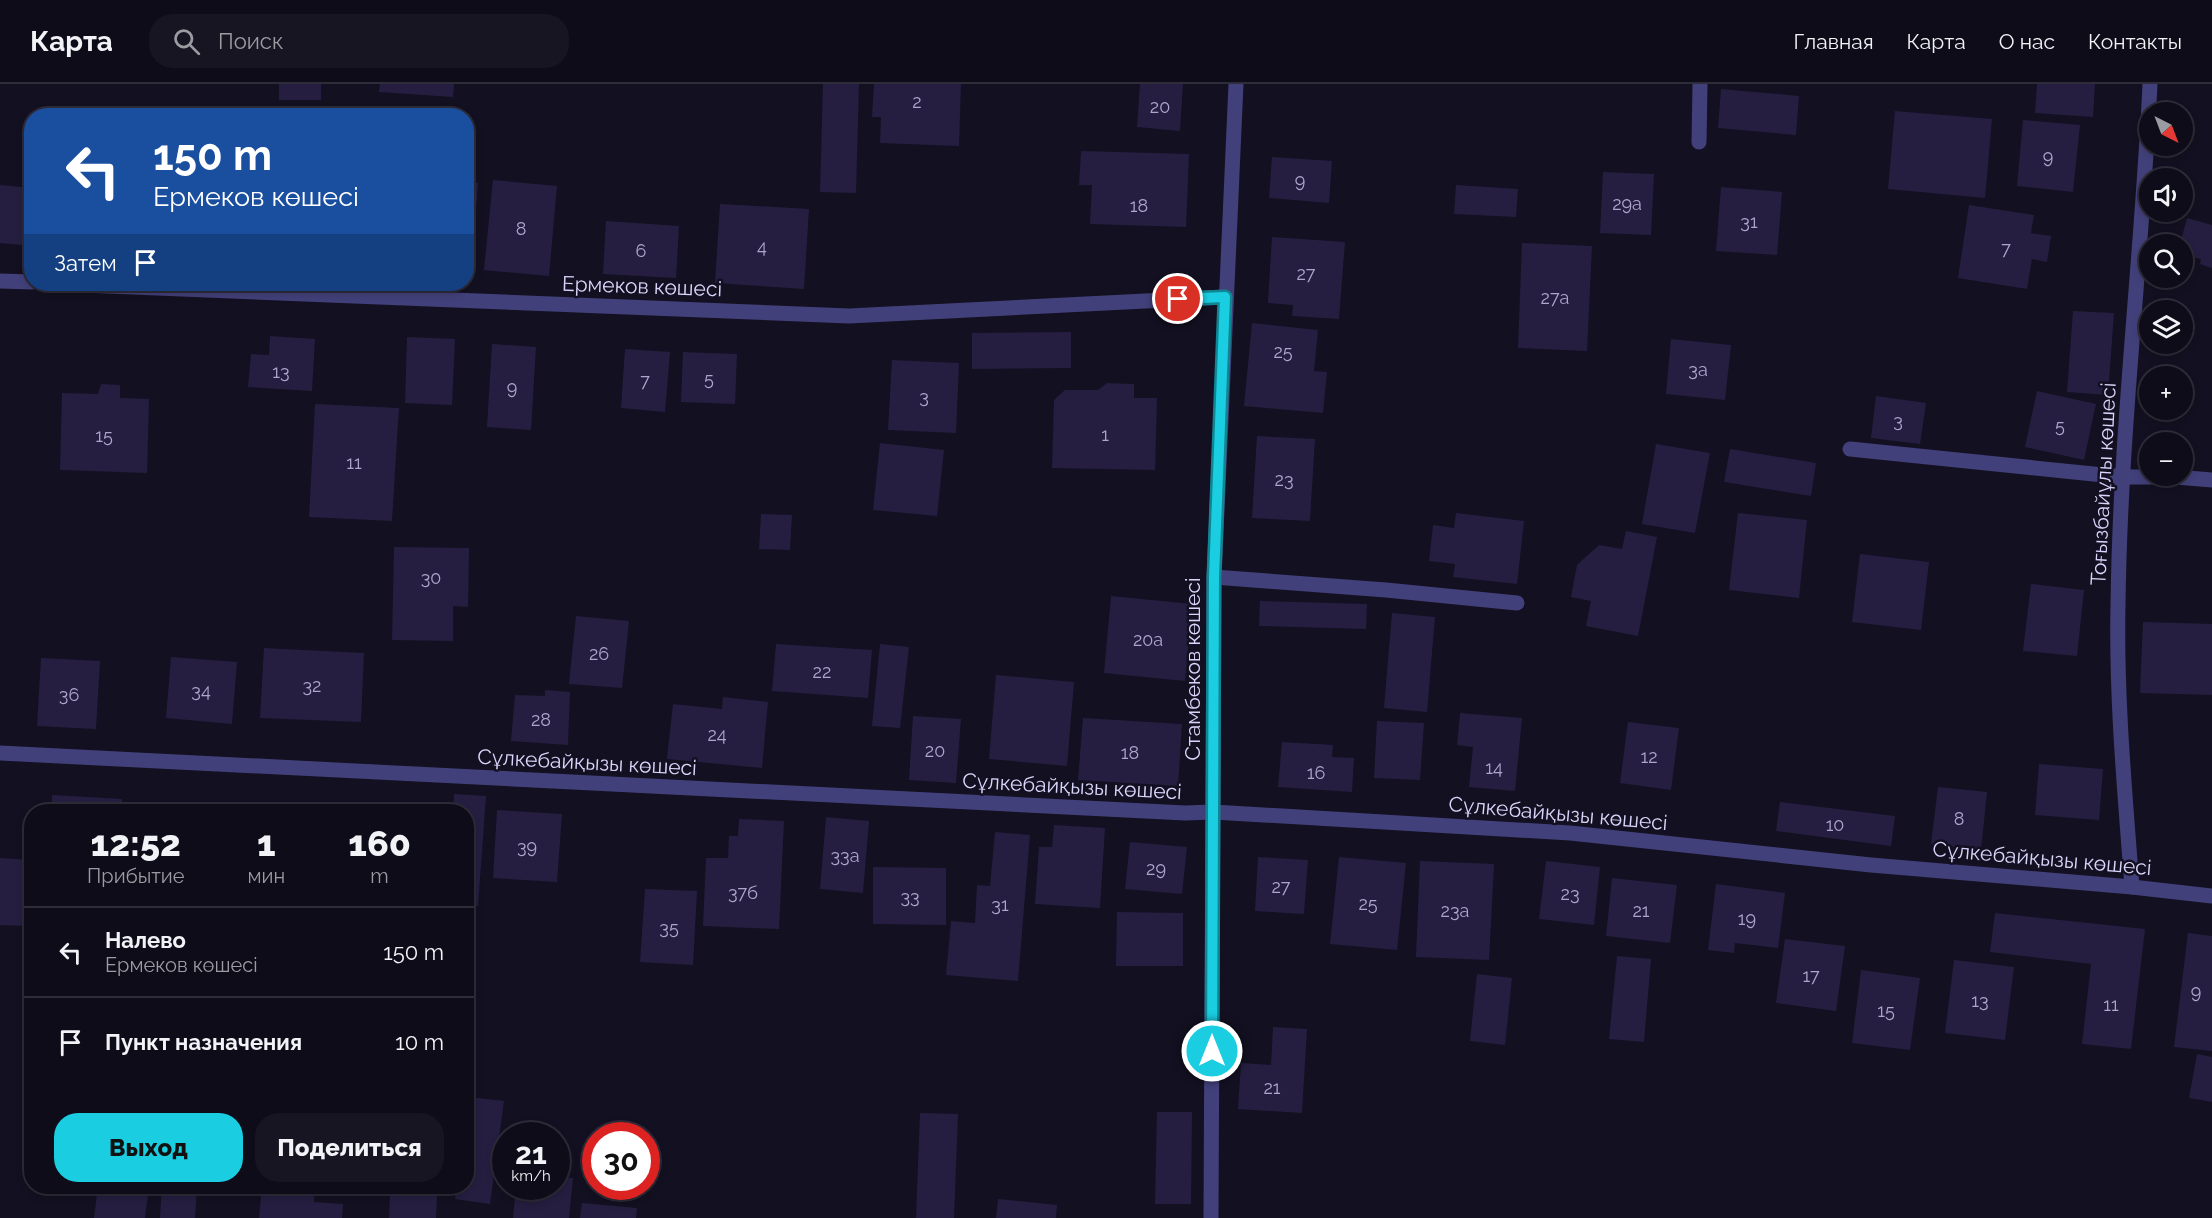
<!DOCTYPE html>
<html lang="ru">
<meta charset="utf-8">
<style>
:root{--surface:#0e0c19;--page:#171522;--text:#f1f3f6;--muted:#9b9ba2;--line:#2e2c38;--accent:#1acde1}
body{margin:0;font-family:Raleway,sans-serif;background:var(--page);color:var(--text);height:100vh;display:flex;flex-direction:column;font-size:22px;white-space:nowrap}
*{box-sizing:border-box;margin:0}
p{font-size:20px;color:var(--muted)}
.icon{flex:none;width:33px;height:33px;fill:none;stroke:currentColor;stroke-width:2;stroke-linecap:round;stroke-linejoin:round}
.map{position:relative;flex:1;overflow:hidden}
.drawer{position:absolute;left:24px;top:720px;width:450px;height:390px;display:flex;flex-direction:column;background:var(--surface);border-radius:24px;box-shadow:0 3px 9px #0003,0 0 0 2px var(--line)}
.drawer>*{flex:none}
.guide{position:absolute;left:24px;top:24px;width:450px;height:183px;border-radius:24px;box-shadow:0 3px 9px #0003,0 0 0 2px var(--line);background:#1a4fa0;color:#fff;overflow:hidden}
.needle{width:39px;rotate:138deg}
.tools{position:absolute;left:2139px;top:18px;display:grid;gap:12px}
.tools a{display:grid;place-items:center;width:54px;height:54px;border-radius:50%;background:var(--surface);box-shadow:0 3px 9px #0003,0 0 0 2px var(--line);font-size:30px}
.speed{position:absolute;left:492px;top:1038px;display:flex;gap:12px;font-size:30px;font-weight:700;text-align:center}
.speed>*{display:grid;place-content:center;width:78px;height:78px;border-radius:50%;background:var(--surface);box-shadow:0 3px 9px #0003,0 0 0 2px var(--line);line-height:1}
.speed small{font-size:15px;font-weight:400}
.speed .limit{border:9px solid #d22;background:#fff;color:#111}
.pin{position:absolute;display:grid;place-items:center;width:51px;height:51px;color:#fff;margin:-26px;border:3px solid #fff;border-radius:50%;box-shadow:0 2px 6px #0007}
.me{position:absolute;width:66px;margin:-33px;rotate:0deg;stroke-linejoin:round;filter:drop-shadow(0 0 4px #0008)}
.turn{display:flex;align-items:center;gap:21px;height:126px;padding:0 30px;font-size:27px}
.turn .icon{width:78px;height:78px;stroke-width:2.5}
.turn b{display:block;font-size:42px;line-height:51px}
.then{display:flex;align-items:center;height:57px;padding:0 30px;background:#0003;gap:12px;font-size:22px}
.eta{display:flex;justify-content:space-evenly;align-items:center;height:102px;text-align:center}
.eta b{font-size:36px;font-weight:800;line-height:42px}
.cta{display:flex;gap:12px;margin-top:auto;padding:12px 30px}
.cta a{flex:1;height:69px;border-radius:24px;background:var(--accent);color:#111;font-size:24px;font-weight:800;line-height:69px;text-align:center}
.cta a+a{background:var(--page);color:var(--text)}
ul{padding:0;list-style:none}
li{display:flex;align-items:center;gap:18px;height:90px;padding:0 30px;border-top:2px solid var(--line)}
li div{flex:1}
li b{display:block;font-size:22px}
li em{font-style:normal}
header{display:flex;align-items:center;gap:36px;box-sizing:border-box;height:84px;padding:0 30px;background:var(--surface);border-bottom:2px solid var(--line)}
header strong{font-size:28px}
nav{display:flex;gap:33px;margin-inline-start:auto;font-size:21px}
.search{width:420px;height:54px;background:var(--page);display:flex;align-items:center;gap:15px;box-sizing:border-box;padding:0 21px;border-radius:24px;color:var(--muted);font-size:22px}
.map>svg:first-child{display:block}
.building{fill:#251e40}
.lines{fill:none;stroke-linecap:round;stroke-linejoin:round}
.minor{stroke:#42407a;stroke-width:15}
.route-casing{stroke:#118592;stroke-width:15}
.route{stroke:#1acde1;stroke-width:10}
.labels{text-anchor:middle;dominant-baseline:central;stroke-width:5;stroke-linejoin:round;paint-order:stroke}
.number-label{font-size:18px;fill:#aca7cc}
.street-label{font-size:21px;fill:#d9d5fa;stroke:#131021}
</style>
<header>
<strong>Карта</strong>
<div class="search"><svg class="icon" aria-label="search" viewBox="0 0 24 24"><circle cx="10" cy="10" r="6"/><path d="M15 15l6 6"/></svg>Поиск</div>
<nav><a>Главная</a><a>Карта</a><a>О нас</a><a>Контакты</a></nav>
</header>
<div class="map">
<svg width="2212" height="1134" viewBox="0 0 2212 1134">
<rect width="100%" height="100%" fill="#131021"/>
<g class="building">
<rect x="279" y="0" width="42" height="16"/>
<path d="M380,0H454L453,13L379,8Z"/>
<path d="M823,0H859L856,109L820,108Z"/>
<path d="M874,0H961L959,62L880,59L881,33H872Z"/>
<path d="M1140,0H1183L1180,47L1137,43Z"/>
<path d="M2037,0H2095L2093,33L2035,29Z"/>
<path d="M1721,5L1799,12L1796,51L1718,44Z"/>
<path d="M1895,27L1992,35L1985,114L1888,105Z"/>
<path d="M2023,36L2080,41L2073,108L2017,102Z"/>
<path d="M1081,67L1189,70L1186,143L1090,140L1092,101H1079Z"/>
<path d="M1272,73L1332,77L1329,119L1269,114Z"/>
<path d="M1603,88L1654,90L1651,151L1600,149Z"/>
<path d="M493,96L557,102L549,192L484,186Z"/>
<path d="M466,98L478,99L471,193H466Z"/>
<path d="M0,101L32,104V162L0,159Z"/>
<path d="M1456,101L1518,105L1516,133L1454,130Z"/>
<path d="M1721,103L1782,108L1777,171L1716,167Z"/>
<path d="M720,120L809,125L804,205L715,199Z"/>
<path d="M1969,121L2034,131L2031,149L2051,152L2047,178L2032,175L2027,205L1958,194Z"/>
<path d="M2187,134L2212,141V184L2200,180L2201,175L2182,171V160H2180Z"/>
<path d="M606,137L679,142L676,194L603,190Z"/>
<path d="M1272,153L1345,158L1339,235L1292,232L1293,221L1268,219Z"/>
<path d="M1522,159L1592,162L1587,267L1518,264Z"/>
<path d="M2073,227L2114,229L2108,311L2067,308Z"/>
<path d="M1252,239L1318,246L1314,287L1327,288L1323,329L1244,322Z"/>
<path d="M1071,248V284L972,285V249Z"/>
<path d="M270,252L315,255L312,307L248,303L251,270L269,271Z"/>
<path d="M407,253L455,255L452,321L405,319Z"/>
<path d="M1671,255L1731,261L1725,316L1666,310Z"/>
<path d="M492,260L536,263L531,346L487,343Z"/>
<path d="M625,265L670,268L665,328L621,324Z"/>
<path d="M683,268L737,270L735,320L681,318Z"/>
<path d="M892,276L959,279L956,349L888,346Z"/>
<path d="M1107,299L1134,300V314H1157L1155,386L1052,384L1054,316L1065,306H1098Z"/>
<path d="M101,300L120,301V314L149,315L147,389L60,386L62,309L98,310Z"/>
<path d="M2037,307L2096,320L2084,376L2025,363Z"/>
<path d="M1876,312L1926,319L1920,360L1871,354Z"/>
<path d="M315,320L399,324L392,437L309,433Z"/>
<path d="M1257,352L1315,355L1310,437L1252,434Z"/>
<path d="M880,359L944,366L937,432L873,426Z"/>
<path d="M1656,360L1710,369L1695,449L1642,440Z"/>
<path d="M1730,365L1816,379L1811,412L1724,398Z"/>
<path d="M1456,429L1524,437L1517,500L1453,493L1455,480L1429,477L1433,441L1454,444Z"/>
<path d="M1738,429L1807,436L1799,514L1729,506Z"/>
<path d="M761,430L792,431L790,466L759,465Z"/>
<path d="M1626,447L1657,453L1638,552L1586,542L1591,517L1571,513L1577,481L1599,461L1622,465Z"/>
<path d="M394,463L469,464L468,523L453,522V557L392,556Z"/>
<path d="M1860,470L1929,478L1921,546L1852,538Z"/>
<path d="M2031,500L2084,506L2077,572L2023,567Z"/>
<path d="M1111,512L1192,520L1185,597L1104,589Z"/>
<path d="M1260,517L1367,520L1366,545L1259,542Z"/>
<path d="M1392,529L1435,533L1427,628L1384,624Z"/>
<path d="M576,532L629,537L622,604L569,600Z"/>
<path d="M2143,538L2212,540V611L2140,609Z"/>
<path d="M776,560L872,566L868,614L772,607Z"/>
<path d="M880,560L909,563L900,644L872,642Z"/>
<path d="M264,564L364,569L361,638L260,634Z"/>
<path d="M171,573L237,578L232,640L166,634Z"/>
<path d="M41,574L100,577L96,645L37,642Z"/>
<path d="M996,591L1074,598L1067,682L989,675Z"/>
<path d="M545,606L570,608L568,661L511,657L515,611L545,612Z"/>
<path d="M723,613L768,618L762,684L667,675L673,620L722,625Z"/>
<path d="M1460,629L1522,634L1515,707L1469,703L1473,663L1457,661Z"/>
<path d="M913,632L961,635L956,699L909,696Z"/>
<path d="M1083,634L1182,640L1178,702L1078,696Z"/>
<path d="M1377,637L1424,639L1420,696L1374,694Z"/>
<path d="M1628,638L1679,644L1671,706L1620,699Z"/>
<path d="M1282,658L1333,661L1332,673L1354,674L1352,708L1278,703Z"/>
<path d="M2039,680L2103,685L2099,736L2035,731Z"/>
<path d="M1938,703L1987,708L1981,766L1931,760Z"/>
<path d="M454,710L486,712L478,822H466V728H385V721L453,726Z"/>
<path d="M52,711L122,715V728H51Z"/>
<path d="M1780,718L1895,732L1891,762L1776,747Z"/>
<path d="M497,726L562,730L557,798L493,794Z"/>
<path d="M826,733L869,737L863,809L820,805Z"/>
<path d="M739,735L784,737L779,845L703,842L706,774H728L729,752H738Z"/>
<path d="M1054,741L1105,744L1100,824L1035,820L1039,763H1052Z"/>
<path d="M995,748L1030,751L1018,897L946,891L951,837L975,839L977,801L990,802Z"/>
<path d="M1130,758L1187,763L1182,810L1125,805Z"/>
<path d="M1258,773L1308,776L1304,830L1255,827Z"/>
<path d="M1339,773L1406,779L1397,866L1330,860Z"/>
<path d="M0,774L32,776L28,842L0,841Z"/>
<path d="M1420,777L1494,780L1489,876L1416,873Z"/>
<path d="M1546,777L1600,783L1594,841L1539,835Z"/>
<path d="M873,783L946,784V841L873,840Z"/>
<path d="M1612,794L1677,801L1670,859L1606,852Z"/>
<path d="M1716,800L1785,809L1778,864L1735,859L1734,869L1708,866Z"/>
<path d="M645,805L697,807L693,881L640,878Z"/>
<path d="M1117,828L1183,829V882H1116Z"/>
<path d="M1995,829L2145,845L2131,965L2082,960L2091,880L1990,868Z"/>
<path d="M2188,849L2212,852V967L2174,963Z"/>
<path d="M1785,855L1845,862L1836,927L1776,919Z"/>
<path d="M1617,872L1651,875L1644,958L1609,955Z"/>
<path d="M1954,876L2014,883L2005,956L1945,949Z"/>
<path d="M1861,886L1920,894L1910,966L1852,959Z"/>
<path d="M1477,890L1512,894L1505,961L1470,957Z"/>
<path d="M1273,943L1307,945L1302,1029L1238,1025L1241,979L1271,981Z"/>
<path d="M2197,970L2212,973V1018L2189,1014Z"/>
<path d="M469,1013L504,1017L490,1120L455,1115L457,1102H466V1029Z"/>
<path d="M1157,1028H1192L1191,1120H1155Z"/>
<path d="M920,1029L958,1030L954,1134H916Z"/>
<path d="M556,1093L573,1094L569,1134H513L516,1102H556Z"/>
<path d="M98,1102H149L145,1134H94Z"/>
<path d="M162,1102H197L195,1134H160Z"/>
<path d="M262,1102H315L314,1118L343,1120L342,1134H259Z"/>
<path d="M390,1110L437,1112L436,1134H389Z"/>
<path d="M998,1115L1057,1121L1056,1134H996Z"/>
<path d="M582,1119L637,1124L636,1134H580Z"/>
</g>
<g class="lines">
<g class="minor">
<path d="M1699,58L1700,0"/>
<path d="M0,197L32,198"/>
<path d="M58,200L849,232L1225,213"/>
<path d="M1850,365L2123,393H2176L2212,396"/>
<path d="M1214,493L1386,506L1517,519"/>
<path d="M0,669L1185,729L1213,728L1570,749L1871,781L2132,803L2212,812"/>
<path d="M2132,803C2125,709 2116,615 2118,521C2120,347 2142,174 2150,0"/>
<path d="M1211,1134L1214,493L1236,0"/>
</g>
</g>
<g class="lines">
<defs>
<path id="route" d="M1178,215L1225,213L1214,493L1212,967"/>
</defs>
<use href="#route" class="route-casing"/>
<use href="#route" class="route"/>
</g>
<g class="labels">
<g class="number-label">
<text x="917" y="17">2</text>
<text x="1160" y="22">20</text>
<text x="2048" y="72">9</text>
<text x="1300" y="96">9</text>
<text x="1627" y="119">29а</text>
<text x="1139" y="121">18</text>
<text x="1749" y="137">31</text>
<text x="521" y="144">8</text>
<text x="762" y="162">4</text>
<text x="2006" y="164">7</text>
<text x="641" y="166">6</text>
<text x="1306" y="189">27</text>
<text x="1555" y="213">27а</text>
<text x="1283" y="267">25</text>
<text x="1698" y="285">3а</text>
<text x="281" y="287">13</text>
<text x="709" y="294">5</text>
<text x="645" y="296">7</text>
<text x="512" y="303">9</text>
<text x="924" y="312">3</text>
<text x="1898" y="336">3</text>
<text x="2060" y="341">5</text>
<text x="1105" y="350">1</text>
<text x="104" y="351">15</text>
<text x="354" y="378">11</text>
<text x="1284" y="395">23</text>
<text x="431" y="493">30</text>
<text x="1148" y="555">20а</text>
<text x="599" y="569">26</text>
<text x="822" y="587">22</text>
<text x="312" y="601">32</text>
<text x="201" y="606">34</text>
<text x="69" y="610">36</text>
<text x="541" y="635">28</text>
<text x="717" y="650">24</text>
<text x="935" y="666">20</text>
<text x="1130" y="668">18</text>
<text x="1649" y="672">12</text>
<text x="1494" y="683">14</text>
<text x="1316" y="688">16</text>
<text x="1959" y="734">8</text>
<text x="1835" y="740">10</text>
<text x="527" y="762">39</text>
<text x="845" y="771">33а</text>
<text x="1156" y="784">29</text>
<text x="1281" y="802">27</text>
<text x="743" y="808">37б</text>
<text x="1570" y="809">23</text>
<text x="910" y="812">33</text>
<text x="1368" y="819">25</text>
<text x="1000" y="820">31</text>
<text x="1455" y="826">23а</text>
<text x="1641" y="826">21</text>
<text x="1747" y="834">19</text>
<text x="669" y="843">35</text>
<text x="1811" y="891">17</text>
<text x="2196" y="907">9</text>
<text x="1980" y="916">13</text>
<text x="2111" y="920">11</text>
<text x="1886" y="926">15</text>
<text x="1272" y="1003">21</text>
</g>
<g class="street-label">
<text transform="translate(642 202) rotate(2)">Ермеков көшесі</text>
<text transform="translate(2103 400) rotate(-87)">Тоғызбайұлы көшесі</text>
<text transform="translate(1192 585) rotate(-90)">Стамбеков көшесі</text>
<text transform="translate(587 678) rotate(3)">Сұлкебайқызы көшесі</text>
<text transform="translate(1072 702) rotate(3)">Сұлкебайқызы көшесі</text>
<text transform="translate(1558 729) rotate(5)">Сұлкебайқызы көшесі</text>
<text transform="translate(2042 774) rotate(5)">Сұлкебайқызы көшесі</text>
</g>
</g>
</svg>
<div class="tools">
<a><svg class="needle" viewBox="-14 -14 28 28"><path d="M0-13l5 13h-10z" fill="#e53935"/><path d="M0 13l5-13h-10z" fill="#9b9ba2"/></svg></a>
<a><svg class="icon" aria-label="sound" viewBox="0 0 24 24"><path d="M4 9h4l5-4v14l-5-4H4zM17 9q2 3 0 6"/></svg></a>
<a><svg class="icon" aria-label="search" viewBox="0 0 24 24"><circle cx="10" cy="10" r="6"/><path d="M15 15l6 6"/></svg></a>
<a><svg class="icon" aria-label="layers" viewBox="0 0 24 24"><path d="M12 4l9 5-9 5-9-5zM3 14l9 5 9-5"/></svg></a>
<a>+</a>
<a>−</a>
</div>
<div class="speed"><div>21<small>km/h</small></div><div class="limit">30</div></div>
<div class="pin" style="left:1178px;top:215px;background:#d93025"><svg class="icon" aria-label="arrive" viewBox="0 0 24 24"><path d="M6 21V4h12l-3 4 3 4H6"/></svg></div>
<svg class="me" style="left:1212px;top:967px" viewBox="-20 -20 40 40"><circle r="17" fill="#1acde1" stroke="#fff" stroke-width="3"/><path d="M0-11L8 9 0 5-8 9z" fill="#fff"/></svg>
<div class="guide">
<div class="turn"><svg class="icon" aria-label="left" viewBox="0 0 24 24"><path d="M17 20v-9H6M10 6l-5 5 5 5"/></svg><div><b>150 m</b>Ермеков көшесі</div></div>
<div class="then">Затем<svg class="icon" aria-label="arrive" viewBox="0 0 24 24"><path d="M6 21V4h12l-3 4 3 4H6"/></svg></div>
</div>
<section class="drawer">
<div class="eta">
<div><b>12:52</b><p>Прибытие</p></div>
<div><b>1</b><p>мин</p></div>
<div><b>160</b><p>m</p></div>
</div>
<ul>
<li><svg class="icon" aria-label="left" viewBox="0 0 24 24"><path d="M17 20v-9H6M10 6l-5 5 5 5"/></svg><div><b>Налево</b><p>Ермеков көшесі</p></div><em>150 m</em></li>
<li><svg class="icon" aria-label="arrive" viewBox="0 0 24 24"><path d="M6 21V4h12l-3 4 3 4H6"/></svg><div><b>Пункт назначения</b></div><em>10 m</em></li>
</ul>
<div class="cta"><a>Выход</a><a>Поделиться</a></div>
</section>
</div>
